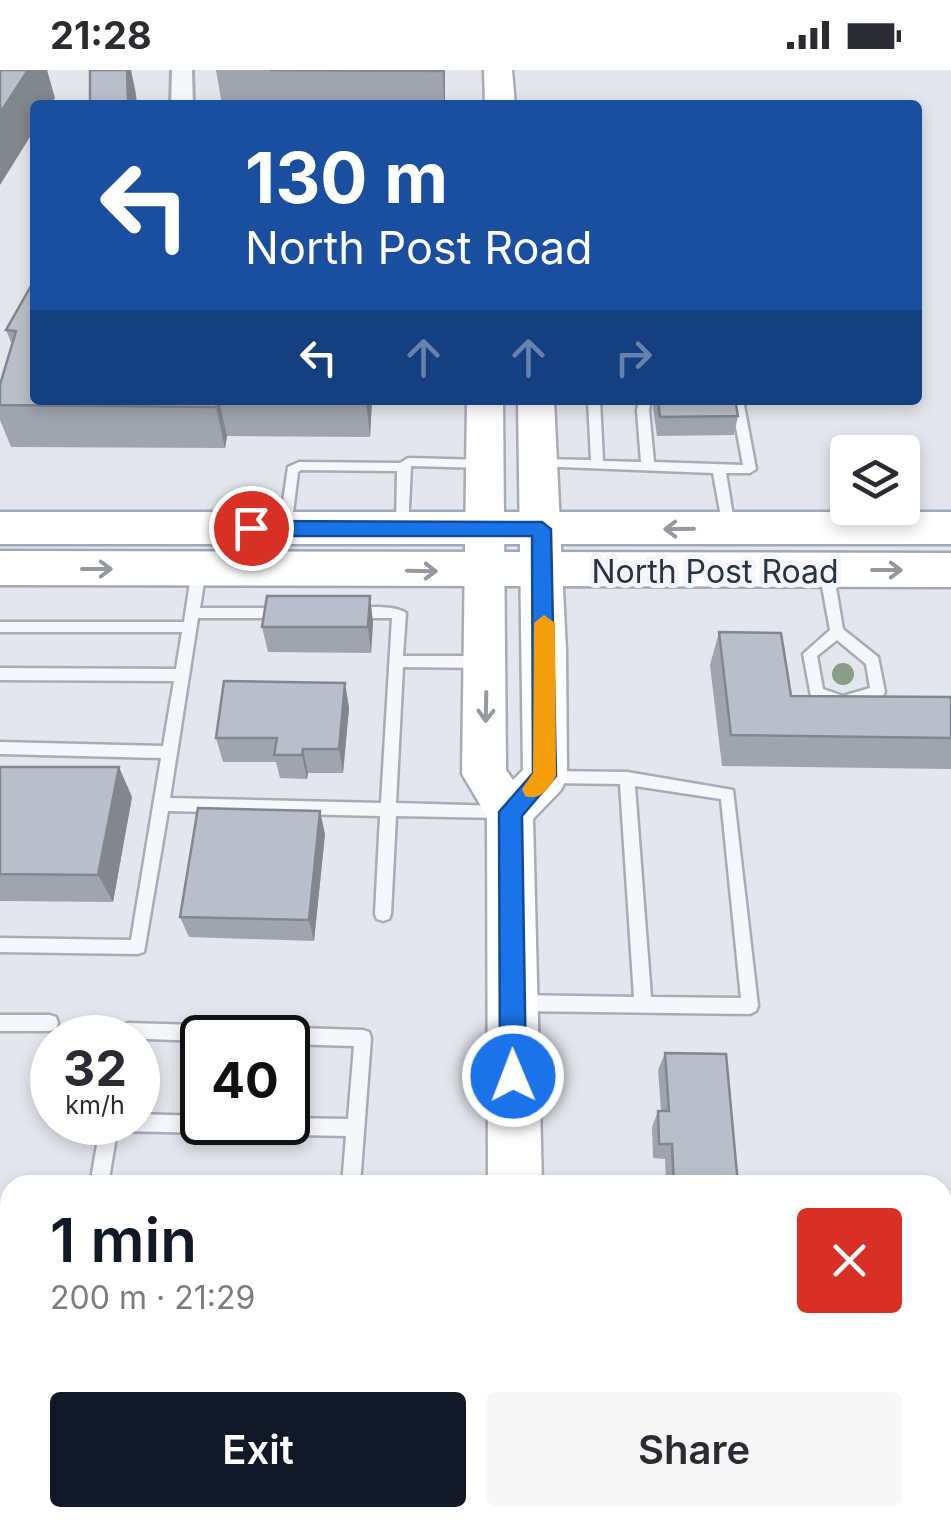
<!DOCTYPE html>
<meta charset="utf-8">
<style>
:root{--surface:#fff;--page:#f7f7f7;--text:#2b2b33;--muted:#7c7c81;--accent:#111827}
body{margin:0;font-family:Inter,sans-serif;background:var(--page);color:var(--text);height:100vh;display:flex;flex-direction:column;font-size:38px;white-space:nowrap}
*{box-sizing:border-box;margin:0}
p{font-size:32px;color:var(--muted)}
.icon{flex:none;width:55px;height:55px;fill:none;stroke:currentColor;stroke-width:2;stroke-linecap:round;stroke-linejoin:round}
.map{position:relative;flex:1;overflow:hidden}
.sheet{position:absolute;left:0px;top:1105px;width:952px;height:352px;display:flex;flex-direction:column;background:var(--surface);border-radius:30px 30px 0 0;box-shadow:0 5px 15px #0003}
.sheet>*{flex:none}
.banner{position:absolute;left:30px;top:30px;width:892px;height:305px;border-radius:10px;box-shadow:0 5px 15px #0003;background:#1a4fa0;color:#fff;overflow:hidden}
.buttons{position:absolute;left:830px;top:365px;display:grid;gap:20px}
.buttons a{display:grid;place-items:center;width:90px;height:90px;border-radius:10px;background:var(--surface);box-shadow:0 5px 15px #0003;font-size:50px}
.speed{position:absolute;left:30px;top:945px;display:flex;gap:20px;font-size:50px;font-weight:700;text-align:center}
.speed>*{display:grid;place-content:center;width:130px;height:130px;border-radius:50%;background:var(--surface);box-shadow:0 5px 15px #0003;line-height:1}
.speed small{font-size:25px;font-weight:400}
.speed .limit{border:5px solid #111;border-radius:15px;background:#fff;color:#111}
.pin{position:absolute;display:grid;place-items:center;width:85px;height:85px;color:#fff;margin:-42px;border:5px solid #fff;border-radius:50%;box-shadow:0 2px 10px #0007}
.me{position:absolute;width:110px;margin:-55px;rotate:359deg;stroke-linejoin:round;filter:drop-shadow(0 0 8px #0008)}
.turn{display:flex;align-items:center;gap:35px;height:210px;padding:0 50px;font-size:45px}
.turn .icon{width:130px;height:130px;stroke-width:2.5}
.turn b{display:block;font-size:70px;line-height:85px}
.lanes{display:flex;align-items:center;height:95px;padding:0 50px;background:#0003;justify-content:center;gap:50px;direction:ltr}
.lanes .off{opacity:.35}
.round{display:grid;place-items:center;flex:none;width:105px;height:105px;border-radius:10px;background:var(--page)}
.head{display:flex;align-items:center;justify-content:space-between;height:170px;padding:0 50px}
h1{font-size:60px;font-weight:600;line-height:75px;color:var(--accent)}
.cta{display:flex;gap:20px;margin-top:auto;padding:20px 50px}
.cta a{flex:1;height:115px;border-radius:10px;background:var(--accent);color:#fff;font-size:40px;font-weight:600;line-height:115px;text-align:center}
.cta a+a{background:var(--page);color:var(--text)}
.status{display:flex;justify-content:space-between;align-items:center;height:70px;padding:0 50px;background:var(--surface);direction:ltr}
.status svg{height:28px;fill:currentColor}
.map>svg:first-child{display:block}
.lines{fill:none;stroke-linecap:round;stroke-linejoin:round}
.lane-casing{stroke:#a7acb7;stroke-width:5}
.street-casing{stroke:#a7acb7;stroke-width:6}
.secondary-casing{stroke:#a7acb7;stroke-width:5}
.primary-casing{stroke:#a1a9b9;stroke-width:5}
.lane{fill:#f6f7fa;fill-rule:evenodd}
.street{fill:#f6f7fa;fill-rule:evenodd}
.secondary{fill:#fff;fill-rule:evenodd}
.primary{fill:#fff;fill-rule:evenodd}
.tree{fill:#879e87}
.wall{fill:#9fa4ae}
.shaded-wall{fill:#82868d}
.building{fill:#b9bfca;stroke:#82868d;stroke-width:2.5}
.oneway{stroke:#9498a2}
.route{fill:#1a73e8;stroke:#114b97;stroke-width:2.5}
.slow{fill:#f59e0b}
.labels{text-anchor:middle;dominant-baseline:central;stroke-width:10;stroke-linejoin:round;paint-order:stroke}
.street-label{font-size:32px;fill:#293246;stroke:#f3f5f9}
</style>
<div class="status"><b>21:28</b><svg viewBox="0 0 49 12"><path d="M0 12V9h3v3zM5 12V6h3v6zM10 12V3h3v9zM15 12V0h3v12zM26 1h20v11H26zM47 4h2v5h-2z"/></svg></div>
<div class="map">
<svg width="951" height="1457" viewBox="0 0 951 1457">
<rect width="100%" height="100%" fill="#e3e6ec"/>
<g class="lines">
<defs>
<g id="lane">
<path d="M588,330H600L603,391L641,392L637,340L639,330H651L649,340L654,392L743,395L731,330H743L756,399L750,403H726L735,458L734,461L729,463L723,458L713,403L535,396V390L539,389L591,390Z"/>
<path d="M408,388L485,390L491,394L485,398L411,396L408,459L402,464L396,459L397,401L301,400L298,402L291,459L290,462H280L279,459L288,397L299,392L400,393Z"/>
<path d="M199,494L206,499L200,538H284L291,543L284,548H198L170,728L381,733L392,548H352L345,543C356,535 395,535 406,543L403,586H483L490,592L483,598L403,597L396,733L502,736L507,737L510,742L507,747L502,748L396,746L391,844L389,849L383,851L377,849L375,844L380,746L168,741L144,882L138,884L0,882V868L131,870L161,688L0,684V672L163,676L174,611L0,610V598L176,599L182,562H0V552H184L192,499Z"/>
<path d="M826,495L833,500L843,559L878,587L885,622L883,626L843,638L811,626L803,584L830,560L819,500ZM837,570L866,594L870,618L843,626L823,619L817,586Z"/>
<path d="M549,701L627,702L733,720L758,936L756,941L750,944L517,941L511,938L509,933L511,928L517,925L634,927L620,714L549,713L544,711L542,707L544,703ZM635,716L721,729L741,928L651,927Z"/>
<path d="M0,945H50L56,947L58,953L56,959L50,961H0Z"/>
<path d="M128,953L363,960L369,962L371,968L360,1115H342L346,1066L117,1061L108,1115H90L101,1052H138V1044L202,1046V1052H288V1048L348,1049L354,976L288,974V968H202V971L119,968L122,955Z"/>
<path d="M28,1448H48L46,1457H26Z"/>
<rect x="314" y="1448" width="20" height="9"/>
</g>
<g id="street">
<path d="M172,0H192L193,35H171Z"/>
<path d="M942,1232L951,1233V1275L942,1274Z"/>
<path d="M863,1448H907L908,1457H864Z"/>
</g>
<g id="secondary">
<path d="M484,0H512L515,35H485Z"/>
<path d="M467,330H503L506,700L513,710L523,700L518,330H554L566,581L567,707L561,720L533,749L542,1115H488L487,746L462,704Z"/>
<rect x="487" y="1448" width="62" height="9"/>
</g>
<g id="primary">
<rect x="0" y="442" width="951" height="32"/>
<path d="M0,481L951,483V517L0,515Z"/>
</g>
</defs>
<use href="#lane" class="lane-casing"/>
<use href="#street" class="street-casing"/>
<use href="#secondary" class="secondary-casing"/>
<use href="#primary" class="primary-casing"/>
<use href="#lane" class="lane"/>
<use href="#street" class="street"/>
<use href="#secondary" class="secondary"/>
<use href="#primary" class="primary"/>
</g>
<circle class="tree" cx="843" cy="604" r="11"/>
<g class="wall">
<path d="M216,0H445V35H222Z"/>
<path d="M35,209V330H372L370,367L227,366L225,378L11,377L0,350V315L12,275L6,260Z"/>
<path d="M654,330H735L738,346L734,365L657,366L653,338Z"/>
<path d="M373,552L371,583L268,582L262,557Z"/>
<path d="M719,562L791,626L951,627V699L722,696L710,595Z"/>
<path d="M345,613L349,638L343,703H308L307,709L280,708L276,692H223L216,668Z"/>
<path d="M0,697L132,727L113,832L0,831Z"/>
<path d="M325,764L314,871L189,867L180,847Z"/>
<path d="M665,983L738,1115H666L665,1089L653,1088L652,1057L658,1041H661L658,1000Z"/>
</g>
<g class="shaded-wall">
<path d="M28,0H47L55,28L50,35H35V59L0,115V43Z"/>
<path d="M127,0H131L136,24L137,35H128Z"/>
<path d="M443,0H445V35H444Z"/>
<path d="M217,330H219L227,366L225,378L216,337Z"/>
<path d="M366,330H372L370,367Z"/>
<path d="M370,526L373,552L371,583L368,557Z"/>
<path d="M345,613L349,638L343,703L339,679Z"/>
<path d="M303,679L308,703L307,709L302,685Z"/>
<path d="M119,697L132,727L113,832L98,805Z"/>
<path d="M320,741L325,764L314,871L309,850Z"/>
</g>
<g class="building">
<path d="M0,0H28L0,43Z"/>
<path d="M90,0H127L128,35H90Z"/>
<path d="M271,0H443V1Z"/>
<path d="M35,209V330H217L216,337L0,335V315L16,261L6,260Z"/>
<path d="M658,330H735L738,346L660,347Z"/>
<path d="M267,526H370L368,557H262Z"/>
<path d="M719,562L781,563L791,626L951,627V668L731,665Z"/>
<path d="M224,611L345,613L339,679H303L302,685H274L277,668H216Z"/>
<path d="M0,697H119L98,805L0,804Z"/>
<path d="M198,738L320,741L309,850L180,847Z"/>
<path d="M665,983L726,984L738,1115H674L672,1074H659L658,1041H669Z"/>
</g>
<defs><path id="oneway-shaft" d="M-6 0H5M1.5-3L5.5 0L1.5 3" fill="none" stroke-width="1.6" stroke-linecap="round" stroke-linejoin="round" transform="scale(2.5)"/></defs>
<g class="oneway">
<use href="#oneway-shaft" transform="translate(679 459) rotate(179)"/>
<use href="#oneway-shaft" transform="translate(97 499)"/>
<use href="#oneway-shaft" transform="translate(887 500)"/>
<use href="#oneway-shaft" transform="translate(422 501) rotate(1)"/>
<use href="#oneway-shaft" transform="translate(486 637) rotate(91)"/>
</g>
<path class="route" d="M251,451L542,452L551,459L556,706L522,746L526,1006L522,1015L513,1018L504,1015L500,1006L499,742L533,703L532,466H251L241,458Z"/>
<path class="slow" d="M544,545L555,553L556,706C549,719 540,731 525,726L522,719L533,703L534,553Z"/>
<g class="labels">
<g class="street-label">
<text x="715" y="501">North Post Road</text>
</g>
</g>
</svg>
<div class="buttons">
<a><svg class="icon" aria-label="layers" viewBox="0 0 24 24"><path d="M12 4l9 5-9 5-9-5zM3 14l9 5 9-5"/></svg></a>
</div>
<div class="speed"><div>32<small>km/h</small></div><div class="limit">40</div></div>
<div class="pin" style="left:251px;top:458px;background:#d93025"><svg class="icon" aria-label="arrive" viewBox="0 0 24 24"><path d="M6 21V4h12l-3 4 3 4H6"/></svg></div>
<svg class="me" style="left:513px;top:1006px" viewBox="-20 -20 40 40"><circle r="17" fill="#1a73e8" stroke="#fff" stroke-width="3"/><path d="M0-11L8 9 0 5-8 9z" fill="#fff"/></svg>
<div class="banner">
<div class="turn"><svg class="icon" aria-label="left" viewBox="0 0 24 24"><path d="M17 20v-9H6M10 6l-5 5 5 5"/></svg><div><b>130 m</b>North Post Road</div></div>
<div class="lanes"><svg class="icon" aria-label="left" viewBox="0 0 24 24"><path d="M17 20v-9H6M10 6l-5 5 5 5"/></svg><svg class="icon off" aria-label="ahead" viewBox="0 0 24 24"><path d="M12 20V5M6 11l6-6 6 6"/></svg><svg class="icon off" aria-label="ahead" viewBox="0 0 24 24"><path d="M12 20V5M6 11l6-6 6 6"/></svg><svg class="icon off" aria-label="right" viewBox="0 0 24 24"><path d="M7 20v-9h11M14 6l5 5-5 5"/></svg></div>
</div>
<section class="sheet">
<div class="head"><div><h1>1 min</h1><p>200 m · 21:29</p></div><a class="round" style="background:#d93025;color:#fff"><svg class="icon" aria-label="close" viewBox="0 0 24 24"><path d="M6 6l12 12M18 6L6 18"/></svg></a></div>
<div class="cta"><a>Exit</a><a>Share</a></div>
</section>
</div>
